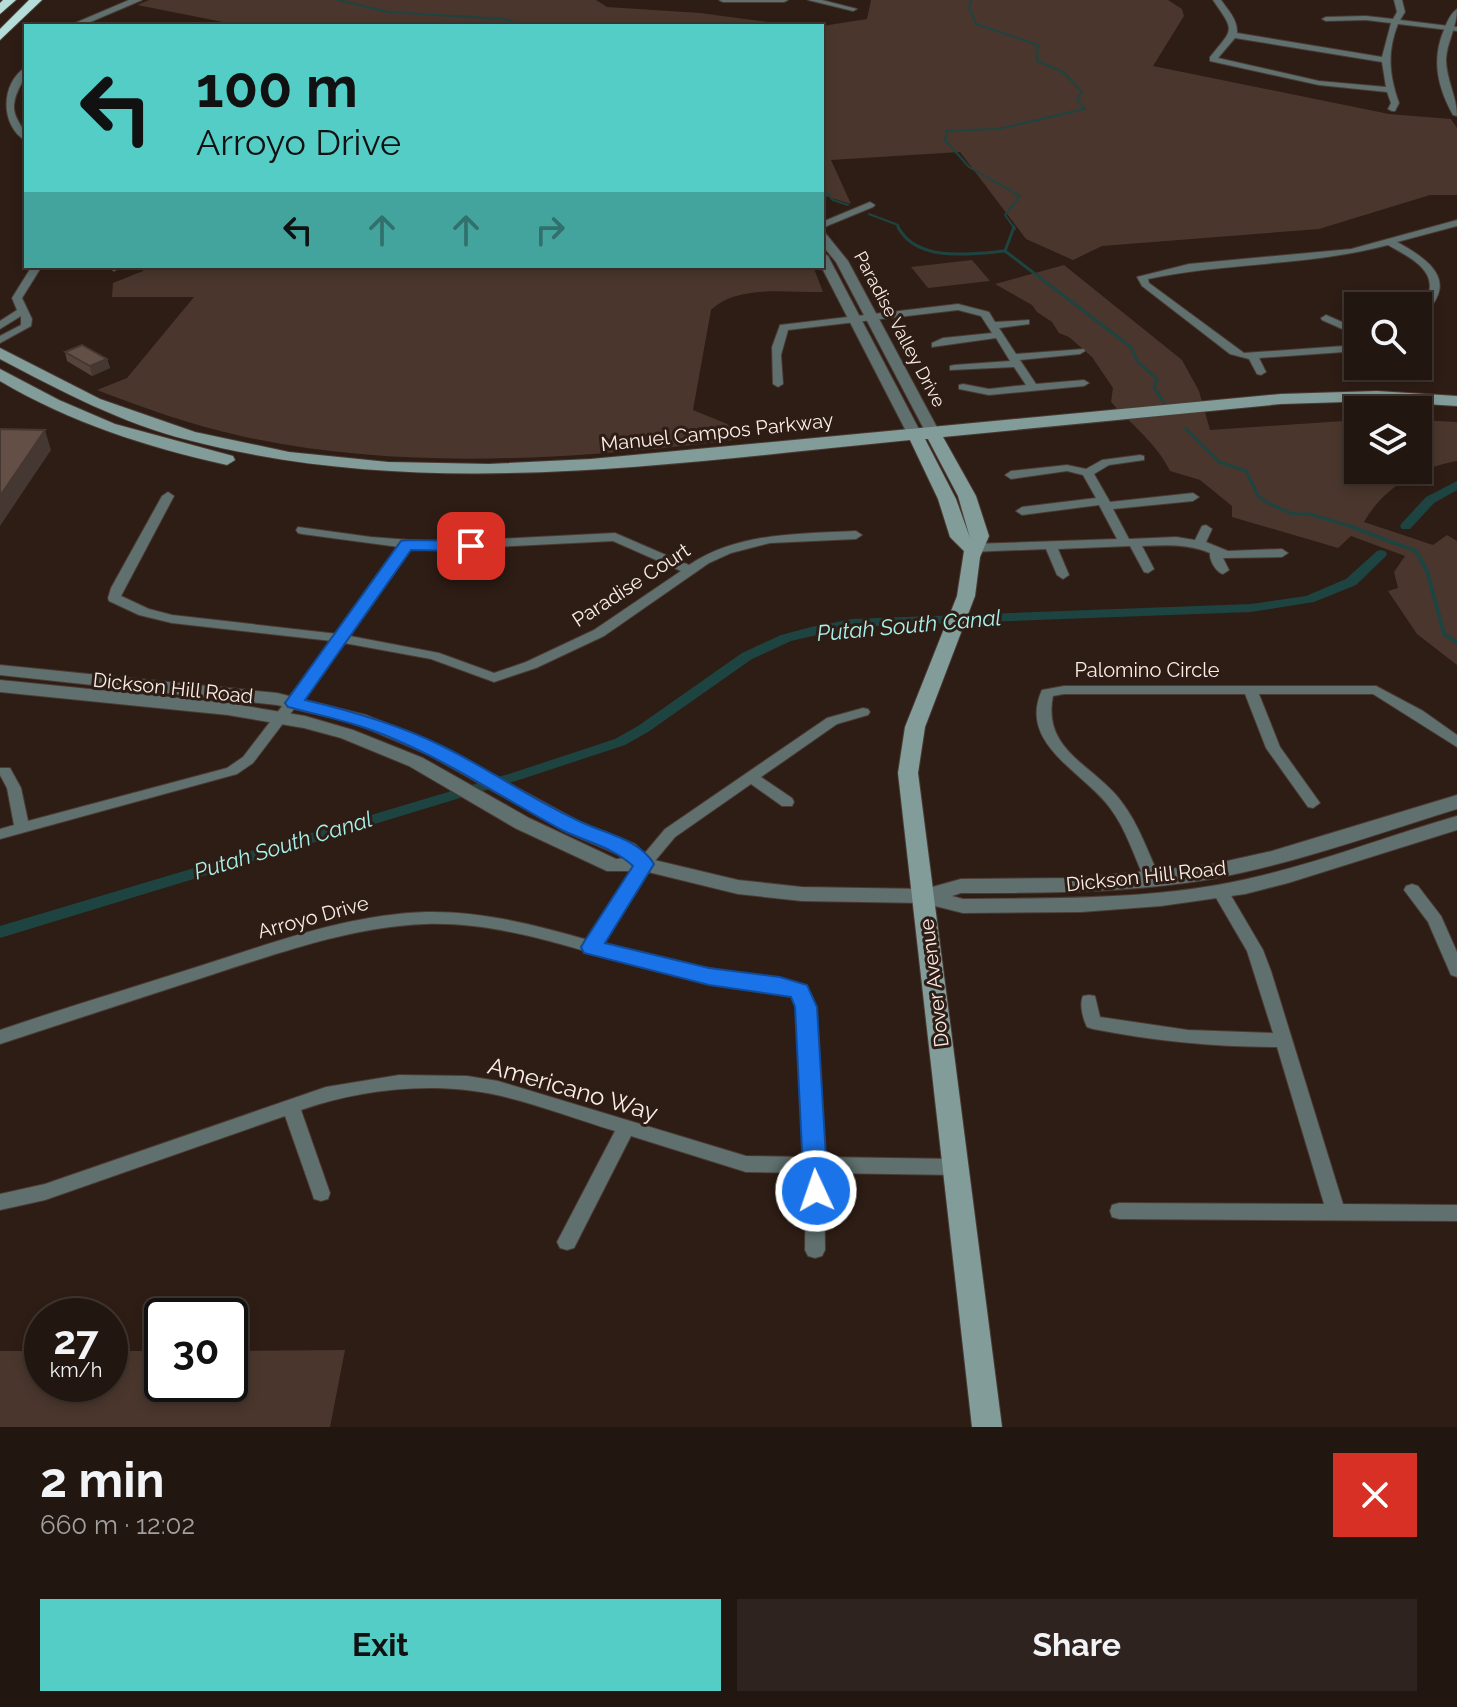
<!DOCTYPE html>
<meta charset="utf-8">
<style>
:root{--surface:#221610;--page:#2e231e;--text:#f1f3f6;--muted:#a29f9f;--line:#3f3530;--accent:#54cdc6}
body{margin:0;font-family:Raleway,sans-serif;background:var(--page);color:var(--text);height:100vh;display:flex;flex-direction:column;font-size:30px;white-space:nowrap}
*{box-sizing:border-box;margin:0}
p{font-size:26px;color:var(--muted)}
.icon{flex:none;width:44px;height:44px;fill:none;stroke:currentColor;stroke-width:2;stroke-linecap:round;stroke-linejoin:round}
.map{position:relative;height:1427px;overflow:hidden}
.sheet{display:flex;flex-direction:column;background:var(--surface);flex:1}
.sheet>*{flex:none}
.hud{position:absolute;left:24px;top:24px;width:800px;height:244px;border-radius:0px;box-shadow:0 4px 12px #0003,0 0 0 2px var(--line);background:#54cdc6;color:#111;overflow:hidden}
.tools{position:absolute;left:1344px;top:292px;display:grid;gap:16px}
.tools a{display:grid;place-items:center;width:88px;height:88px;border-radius:0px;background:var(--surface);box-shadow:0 4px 12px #0003,0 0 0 2px var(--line);font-size:40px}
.speed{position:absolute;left:24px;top:1298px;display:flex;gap:16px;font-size:40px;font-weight:700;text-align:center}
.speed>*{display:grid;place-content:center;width:104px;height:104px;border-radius:50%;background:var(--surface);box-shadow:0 4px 12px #0003,0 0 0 2px var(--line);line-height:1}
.speed small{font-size:20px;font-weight:400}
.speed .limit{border:4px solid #111;border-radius:12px;background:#fff;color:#111}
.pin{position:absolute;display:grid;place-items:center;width:68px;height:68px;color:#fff;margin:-34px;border-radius:16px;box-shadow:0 4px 12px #0006}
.me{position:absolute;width:88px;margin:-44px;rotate:357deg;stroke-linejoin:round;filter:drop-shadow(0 0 6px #0008)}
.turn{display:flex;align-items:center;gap:28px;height:168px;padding:0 40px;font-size:36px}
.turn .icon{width:104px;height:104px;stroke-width:2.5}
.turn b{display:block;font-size:56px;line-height:68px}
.lanes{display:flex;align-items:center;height:76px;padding:0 40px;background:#0003;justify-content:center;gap:40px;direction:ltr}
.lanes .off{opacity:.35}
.round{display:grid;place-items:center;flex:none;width:84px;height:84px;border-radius:0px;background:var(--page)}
.head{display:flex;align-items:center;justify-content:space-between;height:136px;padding:0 40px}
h1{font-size:48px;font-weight:700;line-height:60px}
.cta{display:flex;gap:16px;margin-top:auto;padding:16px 40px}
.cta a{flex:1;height:92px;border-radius:0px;background:var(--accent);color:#111;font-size:32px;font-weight:700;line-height:92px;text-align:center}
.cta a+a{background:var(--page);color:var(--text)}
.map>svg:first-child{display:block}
.green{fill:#4a362c}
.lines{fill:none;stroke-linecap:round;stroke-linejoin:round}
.stream-far2{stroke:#1e4441;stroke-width:2}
.stream-far1{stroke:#1e4441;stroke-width:3}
.stream{stroke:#1e4441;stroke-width:4}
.canal{fill:#1e4441;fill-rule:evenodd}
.minor-casing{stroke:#4b3a33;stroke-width:2}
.tertiary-casing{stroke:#4b3a33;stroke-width:2}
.secondary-casing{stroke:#4b3a33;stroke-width:2}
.motorway-casing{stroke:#4b3a33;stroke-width:2}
.minor{fill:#5f706e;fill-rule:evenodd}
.tertiary{fill:#5f706e;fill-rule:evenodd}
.secondary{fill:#829c9a;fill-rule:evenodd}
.motorway{fill:#b5dedb;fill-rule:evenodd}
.wall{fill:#55443c}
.shaded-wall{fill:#453731}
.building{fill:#634f46;stroke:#453731;stroke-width:2}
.route{fill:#1a73e8;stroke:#114b97;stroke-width:2}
.labels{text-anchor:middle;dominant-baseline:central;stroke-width:6;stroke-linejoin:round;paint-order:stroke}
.far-street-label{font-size:18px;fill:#faede8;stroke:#2e1d15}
.street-label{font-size:20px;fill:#faede8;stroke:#2e1d15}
.water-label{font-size:22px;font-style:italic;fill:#a7f1eb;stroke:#2e1d15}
.near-street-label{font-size:24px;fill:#faede8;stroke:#2e1d15}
</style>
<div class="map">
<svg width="1457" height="1427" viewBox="0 0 1457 1427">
<rect width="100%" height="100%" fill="#2e1d15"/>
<g class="green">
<path d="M149,0H596L607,7L700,13L797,26H243L137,5Z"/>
<path d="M871,0H1168L1182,9L1184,16L1153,66L1389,114L1451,119L1457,128V195H1430L1319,229L1102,246L1073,260L1026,239L960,152L831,160L851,204L822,195V26L867,19Z"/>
<path d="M972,260L990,281L928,288L911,267Z"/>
<path d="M1064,265L1182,360L1199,391L1210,430L1358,420V470H1418V420L1457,422V461C1418,468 1384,487 1364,522L1433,545L1447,535L1457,541V665L1417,634L1388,591L1398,588L1394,572L1405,556L1351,536L1338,548L1232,517V506L1200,480L1170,471C1157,444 1132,425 1111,402L1113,388L1092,357L1069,337L1059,333L1052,322L1037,312L1032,305L995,284Z"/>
<path d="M145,266H813L823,292C790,293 736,284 711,310L693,410L727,424L742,439C579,459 403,472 241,436C191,425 144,408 97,390L127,378L194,297H112L113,283L143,271Z"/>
<path d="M345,1350L330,1427H0V1351H42V1384H110V1351H162V1384H230V1351Z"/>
</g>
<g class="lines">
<g class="stream-far2">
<path d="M338,0L388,12L503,19L530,26"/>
<path d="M971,0L969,7L976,24L1038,45L1037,61L1063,72L1082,92L1077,99L1085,109L998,129L947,131L945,140L969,167L1020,196L1005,215L1015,229"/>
<path d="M822,188L833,200L848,205"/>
<path d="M869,214L898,225L899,229"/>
</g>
<g class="stream-far1">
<path d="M898,227C917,263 971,254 1005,251"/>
<path d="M1014,227L1005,251L1131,347L1137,361L1157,379L1154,388L1164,402"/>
<path d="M1185,428L1219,462L1246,471L1259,497L1272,505L1293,514H1309L1356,528"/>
</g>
<path class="stream" d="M1349,526L1416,551L1427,571L1444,634L1457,643"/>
<g class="canal">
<path d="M1457,481V490L1434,503L1410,529H1402L1400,526L1402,523L1426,497Z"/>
<path d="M1381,550L1385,551L1387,554L1385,557L1356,585L1314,602L1251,612L852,627L791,641L752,659L648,732L625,745L522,779L0,938V926L512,773L615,739L638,726L742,653L781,635L811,627L852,619L1251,604L1306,596L1346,579L1377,551Z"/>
</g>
<defs>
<g id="minor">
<path d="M719,0H788L784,2H723Z"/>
<path d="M808,0H822L857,9L853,11Z"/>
<path d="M1213,0H1221C1228,10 1238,20 1237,33L1382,57L1391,23L1366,20L1326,21L1322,19L1326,17L1366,16L1393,19L1397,12L1394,0H1402L1405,12L1400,20L1457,27V31L1398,24C1387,52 1389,75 1399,103L1395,111H1392L1388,109L1391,103L1387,92L1319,85L1210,61V57C1233,28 1236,33 1213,0ZM1235,38L1382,62L1386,87L1319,81L1218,58Z"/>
<path d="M870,202L875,205L873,207L822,228V222Z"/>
<path d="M1457,220V226L1397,242C1417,253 1451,272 1436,299C1432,307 1425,313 1418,317C1418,306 1424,304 1428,295C1438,269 1405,255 1388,245C1310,266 1227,262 1148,279L1149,283L1244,353L1358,345V351L1259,358L1266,372L1261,375L1257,374L1249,359L1230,354L1142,286L1137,277L1189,264L1351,249Z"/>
<path d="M32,266H42L22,298L32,319L31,326L0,343V336L21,325V316L0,329V321L17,310L12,298Z"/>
<path d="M108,266H118L119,268L114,271Z"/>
<path d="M958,304L989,312L995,322L1029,320V324L999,328L1016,354L1084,349L1085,351L1080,354L1020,360L1036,384L1084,380L1089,383L1084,386L989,395L959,389V385L963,384L989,389L1026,385L1014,367L950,370V366L954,365L1010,361L996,338L932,347V343L943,338L992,333L981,316L958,310L788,330L781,355L783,384L778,387L773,384L772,347L780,325Z"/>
<path d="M1326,315L1358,329V336L1322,320L1321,318Z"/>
<path d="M1140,455L1144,456V460L1109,465L1094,474L1110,502L1193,493L1199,497L1193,501L1113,509L1129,539L1176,537L1195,540L1202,526L1206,525L1212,529L1206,542L1228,551L1282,549L1288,553L1282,557L1223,558L1229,570L1223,574C1216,572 1209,560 1210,553C1188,544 1166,545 1142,546L1154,569L1148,573L1144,572L1130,546L1058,549L1069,575L1063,579L1057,575L1046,549L971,552L965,548L971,544L1117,539L1099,505L1022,515L1016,511L1022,507L1096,498L1083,475L1067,471L1011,479L1005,475L1011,471L1067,465L1086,469L1102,460Z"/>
<path d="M168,492L174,496L121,596L149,609L172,615L338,634L399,547L302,534L298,533L296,530L298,527L371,537L436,542L615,533L689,565C738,532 799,534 856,531L862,535L856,539L770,543L731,553L709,563L604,636L536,668L494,682L431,659L344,643L253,763L237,774L0,839V829L14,825L7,788L0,775V768H10L21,788L28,821L227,768L243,757L332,641L172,623L139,615L109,601L108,598L111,588L162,496ZM613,541L681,571L594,630L526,662L494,673L439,653L350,636L411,548L436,550Z"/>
<path d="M1064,686H1376L1423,711L1457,735V747L1373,694H1259L1280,747L1320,803L1313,808L1308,807L1266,748L1245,694H1064L1053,696C1042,751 1093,764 1121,801C1139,824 1148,853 1161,880L1159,884H1147L1145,880C1134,856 1126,829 1110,808C1084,772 1017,744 1042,690Z"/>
<path d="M863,708L868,709L870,712L868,715L837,724L761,777L792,798L794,802L792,806H782L751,784L675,837L649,868L602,944L669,962L767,977L806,986L814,1007L823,1157L956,1159L962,1162L965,1167L962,1172L956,1175L824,1173L825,1250L822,1256L815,1258L808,1256L805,1250L806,1173L746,1172L631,1136L574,1248L567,1250L560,1248L557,1242L615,1131C576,1119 537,1104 497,1095C434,1081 361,1089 301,1110L330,1193L328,1199L321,1201L314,1199L312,1193L285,1116L45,1200L0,1210V1194L45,1184L326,1087L399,1075L467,1076L498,1081L746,1156L805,1157L798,1007L793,996C752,985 709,984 668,974C588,955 509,921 425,924C352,927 282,952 214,974C142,997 71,1021 0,1044V1030C67,1007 135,987 203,965C275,942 350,914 427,912C482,911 536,925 588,940L639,860L665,829L827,718Z"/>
<path d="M1412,884L1418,886L1441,916L1457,952V977L1451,975L1428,922L1404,890L1406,886Z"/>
<path d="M1220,885L1226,887L1263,950L1271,971L1343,1204L1457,1205V1221L1119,1219L1112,1217L1110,1211L1112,1205L1119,1203L1324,1204L1277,1047C1215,1047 1154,1041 1093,1029L1087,1027C1083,1019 1079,1004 1083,996L1089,995L1095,996L1100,1017L1188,1030L1273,1033L1247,951L1212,891L1214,887Z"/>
</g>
<g id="tertiary">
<path d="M129,0H142L81,26H68Z"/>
<path d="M1457,9C1457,27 1447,42 1446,59C1446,80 1457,96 1457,116L1453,115C1438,88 1431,60 1444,30C1447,22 1450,14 1457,9Z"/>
<path d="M26,67C26,81 15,90 14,105C13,120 26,127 26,141C0,126 0,83 26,67Z"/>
<path d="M822,233L826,234L848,261L940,433L938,436L933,437L926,433L836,262L822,245Z"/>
<path d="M822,252L828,256L922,435L920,438L915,439L908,435L821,266Z"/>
<path d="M0,665L277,693L366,715L441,746L580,822L635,844L650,859L738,880L802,887L925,889L961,879L1076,878L1209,865L1272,851L1457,795V809C1376,834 1294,864 1211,879C1129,893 1044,893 961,893L952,896L963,899C1057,898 1155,900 1247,879C1319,863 1387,836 1457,816V830L1288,883L1245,894L1161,906L1081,912L963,913L923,903L802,901L738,894L644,871H607L515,828L409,766L341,738L304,728L228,715L0,692V680L228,703L305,716L353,730L423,758L529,818L616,859L626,858L566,832L427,754L354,723L277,705L0,675Z"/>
</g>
<g id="secondary">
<path d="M0,348L100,399L195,432L289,452L388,462L489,464L591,459L1281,394L1377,391L1457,396V406L1377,401L1281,404L943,437L976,496L989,536L980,557L975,596L925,727L918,773L1002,1427H972L898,773L905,727L957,596L964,551L950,537L938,499L910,440C671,463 424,502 188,440C121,423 61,391 0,359ZM925,439H928L958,496L970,538L956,499Z"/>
<path d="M0,369L59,400L115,424L233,456L235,460L227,465C147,447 71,423 0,381Z"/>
</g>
<g id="motorway">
<path d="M3,0H16L0,14V3Z"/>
<path d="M29,0H42L0,40V29Z"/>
</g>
</defs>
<use href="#minor" class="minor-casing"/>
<use href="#tertiary" class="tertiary-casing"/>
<use href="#secondary" class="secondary-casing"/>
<use href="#motorway" class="motorway-casing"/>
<use href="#minor" class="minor"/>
<use href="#tertiary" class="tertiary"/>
<use href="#secondary" class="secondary"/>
<use href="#motorway" class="motorway"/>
</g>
<path class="wall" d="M65,352L107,359L110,368L92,376L67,361Z"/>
<g class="shaded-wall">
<path d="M107,359L110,368L92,376L90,366Z"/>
<path d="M45,430L51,450L0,526V496Z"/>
</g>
<g class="building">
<path d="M82,345L107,359L90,366L65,352Z"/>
<path d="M0,429L45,430L0,496Z"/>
</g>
<path class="route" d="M407,540L471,541L479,546L471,551L411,550L305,700C352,711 397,724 440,745C488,768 532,800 581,822C606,834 639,839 654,864L605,943L709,968L780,977L807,985L817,1007L828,1191L824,1198L816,1201L807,1198L804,1191L795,1007L791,997L709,985L584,953L581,947L584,942L633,866C613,847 586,842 562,830C506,800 453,764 394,739C360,724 324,716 288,707L285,703L401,541Z"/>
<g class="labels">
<g class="far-street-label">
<text transform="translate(900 329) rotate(62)">Paradise Valley Drive</text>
</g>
<g class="street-label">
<text transform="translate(717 432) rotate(-6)">Manuel Campos Parkway</text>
<text transform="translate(631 585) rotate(-33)">Paradise Court</text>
<text x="1147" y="670">Palomino Circle</text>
<text transform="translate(173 688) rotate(6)">Dickson Hill Road</text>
<text transform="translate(1146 876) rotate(-6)">Dickson Hill Road</text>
<text transform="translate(313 917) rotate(-15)">Arroyo Drive</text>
<text transform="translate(934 983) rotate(-97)">Dover Avenue</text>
</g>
<g class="water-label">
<text transform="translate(909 625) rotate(-5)">Putah South Canal</text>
<text transform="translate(283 845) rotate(-17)">Putah South Canal</text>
</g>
<g class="near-street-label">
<text transform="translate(573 1089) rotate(16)">Americano Way</text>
</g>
</g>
</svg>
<div class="tools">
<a><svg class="icon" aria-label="search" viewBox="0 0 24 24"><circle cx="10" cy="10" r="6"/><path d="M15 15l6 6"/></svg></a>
<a><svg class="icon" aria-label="layers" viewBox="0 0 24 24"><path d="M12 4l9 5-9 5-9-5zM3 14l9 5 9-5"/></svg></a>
</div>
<div class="speed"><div>27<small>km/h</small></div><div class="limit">30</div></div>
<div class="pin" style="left:471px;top:546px;background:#d93025"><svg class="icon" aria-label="arrive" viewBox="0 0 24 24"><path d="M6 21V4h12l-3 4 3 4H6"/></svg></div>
<svg class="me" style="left:816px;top:1191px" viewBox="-20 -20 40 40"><circle r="17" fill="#1a73e8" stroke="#fff" stroke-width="3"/><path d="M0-11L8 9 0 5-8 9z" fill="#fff"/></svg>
<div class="hud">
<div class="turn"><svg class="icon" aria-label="left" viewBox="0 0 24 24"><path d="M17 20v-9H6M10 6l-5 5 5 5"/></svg><div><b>100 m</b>Arroyo Drive</div></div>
<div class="lanes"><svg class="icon" aria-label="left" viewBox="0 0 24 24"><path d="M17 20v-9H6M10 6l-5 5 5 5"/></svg><svg class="icon off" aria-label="ahead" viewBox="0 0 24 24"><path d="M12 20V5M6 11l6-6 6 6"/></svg><svg class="icon off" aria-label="ahead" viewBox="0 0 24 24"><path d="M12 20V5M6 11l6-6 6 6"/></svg><svg class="icon off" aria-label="right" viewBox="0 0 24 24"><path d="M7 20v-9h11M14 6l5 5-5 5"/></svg></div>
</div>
</div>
<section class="sheet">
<div class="head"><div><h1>2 min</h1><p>660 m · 12:02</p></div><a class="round" style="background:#d93025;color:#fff"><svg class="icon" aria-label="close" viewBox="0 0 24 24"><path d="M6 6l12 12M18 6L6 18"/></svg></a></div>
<div class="cta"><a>Exit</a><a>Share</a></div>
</section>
